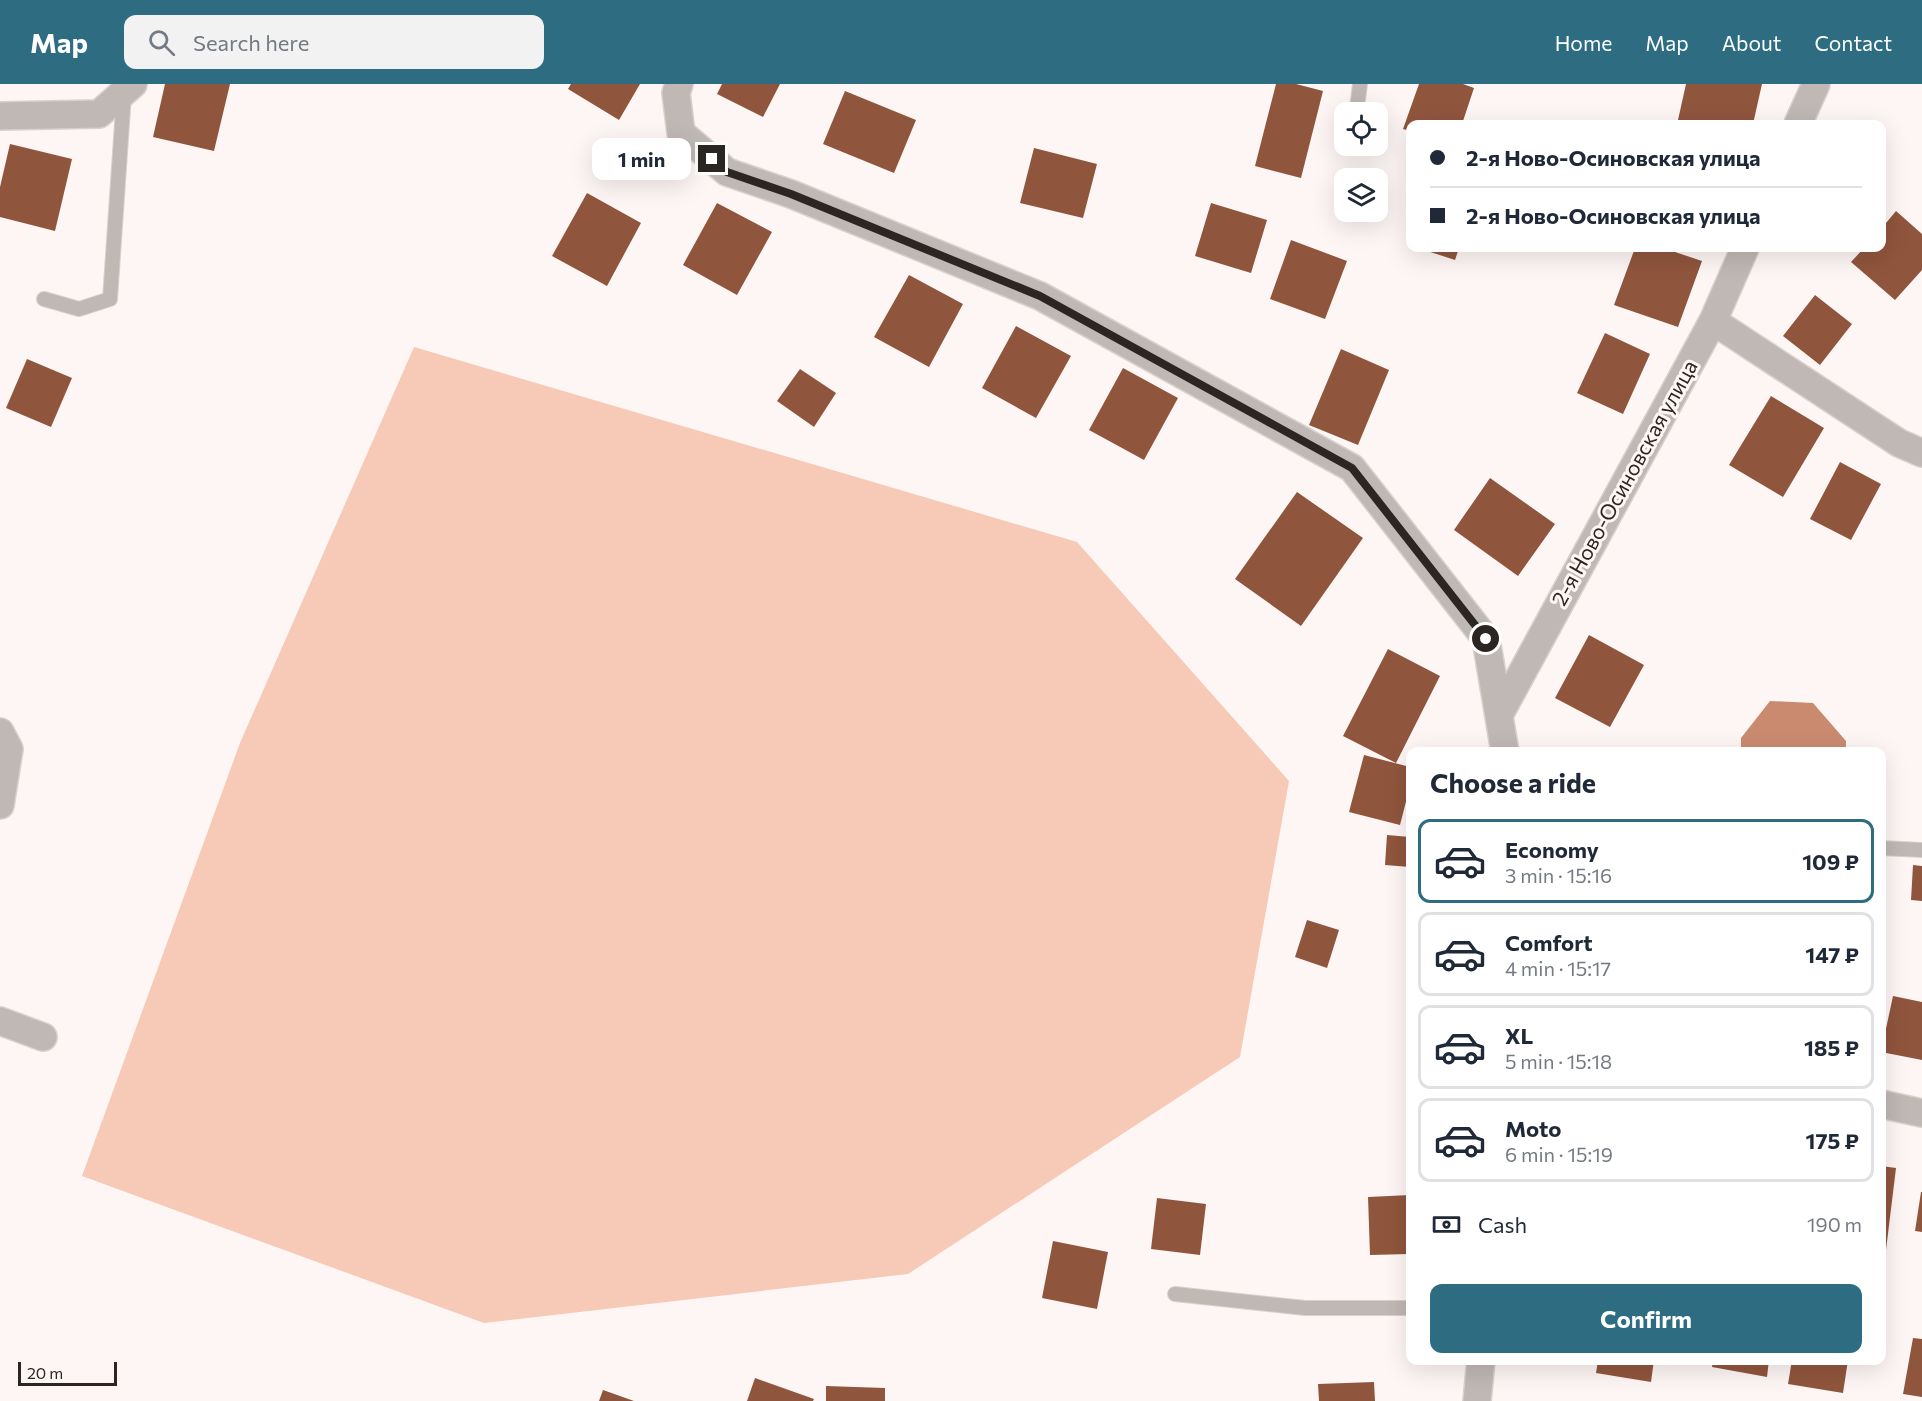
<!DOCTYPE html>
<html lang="en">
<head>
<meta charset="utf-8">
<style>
  :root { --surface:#fff; --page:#f2f2f3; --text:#1f2937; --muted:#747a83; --line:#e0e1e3; --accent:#2d6c81 }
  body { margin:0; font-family:Commissioner,sans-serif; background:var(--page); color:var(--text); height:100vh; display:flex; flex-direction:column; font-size:22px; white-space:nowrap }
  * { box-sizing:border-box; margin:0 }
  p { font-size:20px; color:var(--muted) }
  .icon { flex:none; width:33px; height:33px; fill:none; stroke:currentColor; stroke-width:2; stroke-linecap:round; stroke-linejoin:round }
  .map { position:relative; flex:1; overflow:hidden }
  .details { position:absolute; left:1406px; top:663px; width:480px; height:618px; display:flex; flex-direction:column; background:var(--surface); border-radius:12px; box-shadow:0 6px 24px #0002 }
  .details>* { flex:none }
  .hud { position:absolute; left:1406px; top:36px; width:480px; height:132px; border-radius:12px; box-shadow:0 6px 24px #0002; display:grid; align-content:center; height:132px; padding:0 24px; background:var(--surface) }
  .buttons { position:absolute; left:1334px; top:18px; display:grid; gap:12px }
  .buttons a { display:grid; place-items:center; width:54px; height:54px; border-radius:12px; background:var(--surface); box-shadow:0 6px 24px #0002; font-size:30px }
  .scale { position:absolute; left:18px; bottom:15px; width:99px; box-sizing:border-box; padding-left:6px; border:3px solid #2c2623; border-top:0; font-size:16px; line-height:21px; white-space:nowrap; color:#2c2623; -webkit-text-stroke:4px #fef6f4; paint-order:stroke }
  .end { position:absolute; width:27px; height:27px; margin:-14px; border:8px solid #2c2623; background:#fff; box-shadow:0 0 0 3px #fff }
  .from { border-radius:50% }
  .bubble { position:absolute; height:42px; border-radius:12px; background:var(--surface); box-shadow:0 6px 24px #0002; font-size:20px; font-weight:700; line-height:42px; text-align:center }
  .hud b { display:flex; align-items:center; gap:21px; height:57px; font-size:22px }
  .hud b+b { border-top:2px solid var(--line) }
  .hud i { width:15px; height:15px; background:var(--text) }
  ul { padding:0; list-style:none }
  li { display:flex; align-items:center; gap:18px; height:84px; margin:0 12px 9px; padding:0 12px; border:3px solid var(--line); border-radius:12px }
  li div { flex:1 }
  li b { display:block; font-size:22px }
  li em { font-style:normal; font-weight:700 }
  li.on { border-color:var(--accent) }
  li>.icon { width:54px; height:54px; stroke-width:1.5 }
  h2 { padding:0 24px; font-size:27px; line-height:72px }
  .pay { display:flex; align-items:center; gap:15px; height:66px; padding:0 24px; font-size:22px }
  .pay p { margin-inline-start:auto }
  .cta { display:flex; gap:12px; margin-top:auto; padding:12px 24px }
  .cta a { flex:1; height:69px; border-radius:12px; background:var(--accent); color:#fff; font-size:24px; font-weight:700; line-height:69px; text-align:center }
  header { display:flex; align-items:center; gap:36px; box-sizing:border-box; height:84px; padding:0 30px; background:var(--accent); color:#fff }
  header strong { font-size:28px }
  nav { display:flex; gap:33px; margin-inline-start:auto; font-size:21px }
  .search { width:420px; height:54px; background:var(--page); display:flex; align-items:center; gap:15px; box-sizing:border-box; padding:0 21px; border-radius:12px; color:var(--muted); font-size:22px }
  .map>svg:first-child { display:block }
</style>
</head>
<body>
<header>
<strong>Map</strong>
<div class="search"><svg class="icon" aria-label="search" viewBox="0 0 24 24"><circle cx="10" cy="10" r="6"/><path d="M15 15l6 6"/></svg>Search here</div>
<nav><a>Home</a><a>Map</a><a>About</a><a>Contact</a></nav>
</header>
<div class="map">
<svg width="1922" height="1317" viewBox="0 0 1922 1317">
  <rect width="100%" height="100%" fill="#fef6f4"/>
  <path fill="#f7c9b7" d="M414,263L1077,458L1289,697L1240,973L908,1190L484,1239L82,1092L240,659Z"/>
  <path fill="#ca8a70" d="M1770,617L1813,619L1846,657V667H1741V654Z"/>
  <path fill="#90553d" d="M165,0H230L214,67L153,53Z
    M571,0H640L619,36L568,5Z
    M722,0H780L763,33L717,10Z
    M1276,0H1296L1323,7L1301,94L1255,82Z
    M1419,0H1463L1474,4L1462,40H1410V47L1403,45Z
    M1686,0H1762L1753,40H1698L1678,36Z
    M845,7L916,36L894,89L823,60Z
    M10,60L72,75L55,147L0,133V103Z
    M1034,64L1097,80L1083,134L1020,119Z
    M587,109L641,139L607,202L552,172Z
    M717,119L772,148L737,211L683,181Z
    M1211,119L1267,136L1251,189L1195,172Z
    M1896,127L1922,150V186L1895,216L1851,178L1864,164H1881V145Z
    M1291,156L1347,177L1325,235L1270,215Z
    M1418,164H1459L1455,176Z
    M1635,164H1663L1702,177L1678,243L1614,221Z
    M909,191L963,220L929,283L874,253Z
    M1815,211L1852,240L1820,281L1783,252Z
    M1016,242L1071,272L1036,334L982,304Z
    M1605,249L1650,270L1623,330L1577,309Z
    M1341,265L1389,286L1358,361L1309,341Z
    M27,275L72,294L51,343L6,324Z
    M1123,284L1178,314L1144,376L1089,346Z
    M800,285L836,309L814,343L777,317Z
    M1771,312L1824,344L1783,413L1729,381Z
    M1840,378L1881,400L1851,456L1810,435Z
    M1490,394L1555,440L1518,492L1454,446Z
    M1297,408L1363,454L1301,542L1235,495Z
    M1589,551L1644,581L1610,643L1555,614Z
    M1388,565L1440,592L1396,679L1343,652Z
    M1364,671L1410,683V702L1400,741L1349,728Z
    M1387,751L1410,753V783L1385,781Z
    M1913,781L1922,782V817L1911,816Z
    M1307,836L1339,846L1327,884L1295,873Z
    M1893,912L1922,918V976L1881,968Z
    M1881,1082L1896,1084L1886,1166L1881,1165Z
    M1921,1108H1922V1148L1915,1147Z
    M1410,1111V1170L1370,1171L1368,1113Z
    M1157,1114L1206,1120L1200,1171L1151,1165Z
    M1053,1157L1108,1168L1097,1225L1042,1214Z
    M1913,1254L1922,1255V1313L1903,1310Z
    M1598,1276H1654L1651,1298L1596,1289Z
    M1713,1276H1769L1767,1293L1712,1283Z
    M1792,1276H1848L1843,1309L1788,1300Z
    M755,1294L814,1315L813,1317H747Z
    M1374,1298L1375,1317H1319L1318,1300Z
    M826,1302L885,1304V1317H826Z
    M603,1306L634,1317H599Z"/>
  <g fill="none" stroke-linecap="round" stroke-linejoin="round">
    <defs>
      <path id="lane" d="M1357,24L1360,0
        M44,215L79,225L110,215L124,10
        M1881,764L1922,766
        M1175,1210L1305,1224H1410"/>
      <path id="street" d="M679,0L676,9L681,49L727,88L791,110L1040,212L1352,384L1486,555L1505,668
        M0,32L99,30L133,0
        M1798,40L1816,0
        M1713,237L1899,359L1922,369
        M1499,631L1713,237L1745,164
        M0,648L9,665L0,721
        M0,937L43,953
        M1881,1020L1922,1029
        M1477,1317L1481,1276"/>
    </defs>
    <use href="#lane" stroke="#d8d1ce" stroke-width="16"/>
    <use href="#street" stroke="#d8d1ce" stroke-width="30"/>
    <use href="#lane" stroke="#c0b8b5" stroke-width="14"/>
    <use href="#street" stroke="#c0b8b5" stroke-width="27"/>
  </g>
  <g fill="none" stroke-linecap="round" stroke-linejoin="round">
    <path stroke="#2c2623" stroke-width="8" d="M712,75L727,88L791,110L1040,212L1352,384L1486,555"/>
  </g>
  <g text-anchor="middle" stroke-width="6" stroke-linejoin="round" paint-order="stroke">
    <g font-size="21" fill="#2c2623" stroke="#fef6f4">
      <text transform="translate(1625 399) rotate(-61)" y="7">2-я Ново-Осиновская улица</text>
    </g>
  </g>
</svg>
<div class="buttons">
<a><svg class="icon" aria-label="locate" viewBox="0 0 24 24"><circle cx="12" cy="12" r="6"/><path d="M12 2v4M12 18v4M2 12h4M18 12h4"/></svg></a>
<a><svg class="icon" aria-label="layers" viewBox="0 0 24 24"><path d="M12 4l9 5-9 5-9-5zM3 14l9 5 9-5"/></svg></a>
</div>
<div class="scale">20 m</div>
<i class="end from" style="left:1486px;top:555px"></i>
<i class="end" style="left:712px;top:75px"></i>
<div class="bubble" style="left:592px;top:54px;width:99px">1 min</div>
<div class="hud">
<b><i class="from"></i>2-я Ново-Осиновская улица</b>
<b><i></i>2-я Ново-Осиновская улица</b>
</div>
<section class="details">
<h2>Choose a ride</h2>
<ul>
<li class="on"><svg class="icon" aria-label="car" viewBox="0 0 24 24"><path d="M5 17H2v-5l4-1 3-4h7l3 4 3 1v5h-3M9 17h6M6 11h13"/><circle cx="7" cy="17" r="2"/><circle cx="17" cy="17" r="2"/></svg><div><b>Economy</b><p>3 min · 15:16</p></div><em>109 ₽</em></li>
<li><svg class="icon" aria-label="car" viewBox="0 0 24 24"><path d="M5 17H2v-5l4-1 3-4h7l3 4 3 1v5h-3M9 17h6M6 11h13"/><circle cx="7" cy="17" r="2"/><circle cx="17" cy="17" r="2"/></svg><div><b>Comfort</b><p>4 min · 15:17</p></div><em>147 ₽</em></li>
<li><svg class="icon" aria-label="car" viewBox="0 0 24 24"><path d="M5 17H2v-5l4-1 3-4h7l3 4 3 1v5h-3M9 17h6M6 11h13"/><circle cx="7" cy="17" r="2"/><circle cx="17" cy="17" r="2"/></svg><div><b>XL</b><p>5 min · 15:18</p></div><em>185 ₽</em></li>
<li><svg class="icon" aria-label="car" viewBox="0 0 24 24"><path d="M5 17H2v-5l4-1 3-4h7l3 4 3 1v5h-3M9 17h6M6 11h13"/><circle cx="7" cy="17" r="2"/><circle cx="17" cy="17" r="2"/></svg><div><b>Moto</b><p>6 min · 15:19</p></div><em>175 ₽</em></li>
</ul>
<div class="pay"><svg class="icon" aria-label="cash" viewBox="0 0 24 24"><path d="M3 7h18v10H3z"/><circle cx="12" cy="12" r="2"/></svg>Cash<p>190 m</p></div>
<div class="cta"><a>Confirm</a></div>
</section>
</div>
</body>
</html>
